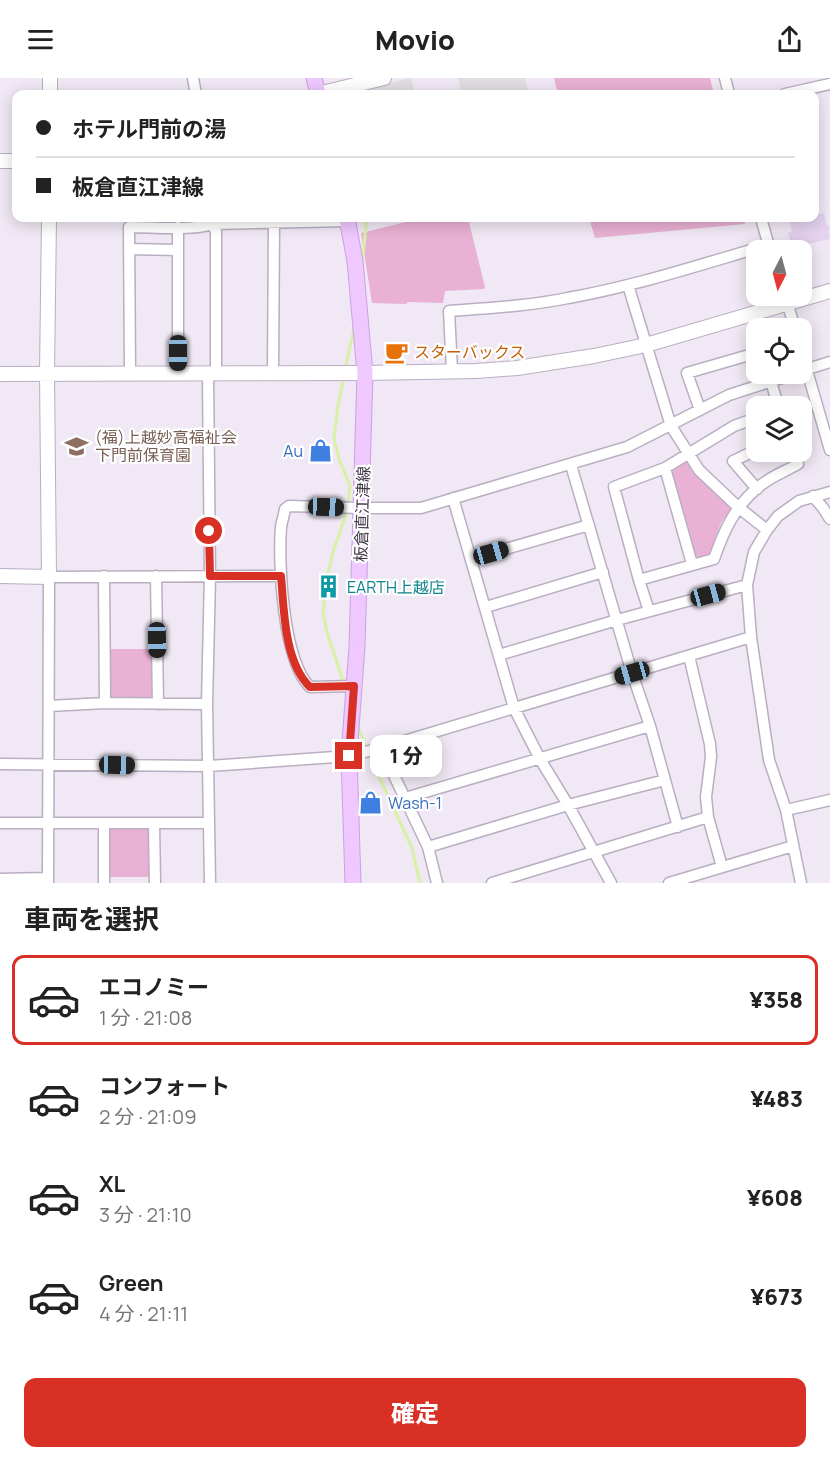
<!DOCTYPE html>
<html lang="ja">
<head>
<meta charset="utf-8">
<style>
  :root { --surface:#fff; --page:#f2f2f2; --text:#222; --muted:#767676; --line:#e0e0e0; --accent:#d93025 }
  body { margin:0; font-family:Manrope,"Noto Sans JP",sans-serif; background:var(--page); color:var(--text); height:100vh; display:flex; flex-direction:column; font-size:22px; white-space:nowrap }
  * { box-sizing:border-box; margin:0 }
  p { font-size:20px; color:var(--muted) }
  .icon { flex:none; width:33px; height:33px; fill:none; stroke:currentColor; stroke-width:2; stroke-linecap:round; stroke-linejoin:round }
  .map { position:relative; height:805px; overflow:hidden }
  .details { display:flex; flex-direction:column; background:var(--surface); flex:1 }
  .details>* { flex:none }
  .hud { position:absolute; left:12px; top:12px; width:807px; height:132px; border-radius:12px; box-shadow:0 3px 15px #0003; display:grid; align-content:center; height:132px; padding:0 24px; background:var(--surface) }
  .needle { width:39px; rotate:186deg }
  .controls { position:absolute; left:746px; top:162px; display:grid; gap:12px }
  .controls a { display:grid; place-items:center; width:66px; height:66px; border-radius:12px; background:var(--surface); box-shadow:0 3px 15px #0003; font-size:30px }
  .end { position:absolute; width:27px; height:27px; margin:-14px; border:8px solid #d93025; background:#fff; box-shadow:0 0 0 3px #fff }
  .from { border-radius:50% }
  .bubble { position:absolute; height:42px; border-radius:12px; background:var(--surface); box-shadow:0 3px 15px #0003; font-size:20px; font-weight:800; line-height:42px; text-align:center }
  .car { position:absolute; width:18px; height:36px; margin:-18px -9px; border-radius:8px; box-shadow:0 0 4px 2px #0007; background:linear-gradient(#222 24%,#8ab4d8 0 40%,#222 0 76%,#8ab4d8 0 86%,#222 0) }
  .hud b { display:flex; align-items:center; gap:21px; height:57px; font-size:22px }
  .hud b+b { border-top:2px solid var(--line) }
  .hud i { width:15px; height:15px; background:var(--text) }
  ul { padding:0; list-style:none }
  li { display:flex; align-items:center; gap:18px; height:90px; margin:0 12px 9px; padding:0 12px; border:3px solid transparent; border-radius:12px }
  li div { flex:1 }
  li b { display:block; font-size:22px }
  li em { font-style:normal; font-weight:800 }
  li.active { border-color:var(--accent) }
  li>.icon { width:54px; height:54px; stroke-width:1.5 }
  h2 { padding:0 24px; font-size:27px; line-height:72px }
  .cta { display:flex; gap:12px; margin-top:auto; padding:12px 24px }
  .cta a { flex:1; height:69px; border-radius:12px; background:var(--accent); color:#fff; font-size:24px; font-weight:800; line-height:69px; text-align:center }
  header { display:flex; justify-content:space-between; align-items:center; height:78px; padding:0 24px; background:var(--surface); font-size:27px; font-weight:800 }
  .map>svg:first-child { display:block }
</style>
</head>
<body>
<header><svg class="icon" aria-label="menu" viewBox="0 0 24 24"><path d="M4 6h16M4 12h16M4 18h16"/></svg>Movio<svg class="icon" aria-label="share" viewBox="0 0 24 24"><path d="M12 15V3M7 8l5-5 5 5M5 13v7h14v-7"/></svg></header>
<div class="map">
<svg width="830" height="805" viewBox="0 0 830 805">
  <rect width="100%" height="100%" fill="#f0e8f4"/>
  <path fill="#e4d2ee" d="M824,135L827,148H830V151L828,152L830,161L796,169L794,162H790L788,155L792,153L789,140H814L815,137Z"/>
  <path fill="#e9b1d3" d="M554,0H710L714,16H558Z
    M422,140H468L485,209L484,211L445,213L443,225L408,224L406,226L372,225L361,155Z
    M589,140H744L745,146L595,160Z
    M684,381H686L732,428C730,434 725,439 721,445C717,455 713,465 712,475L699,480H695L671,395Z
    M109,571H152L153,617L149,621H113L110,618Z
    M149,749L151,799H108V754L112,750Z"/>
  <path fill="#e0dde3" d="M411,0L415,16H341Z
    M458,0H525L529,16H462Z"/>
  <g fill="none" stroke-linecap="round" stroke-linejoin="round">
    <path stroke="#d7f2a4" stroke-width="3" d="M362,185L367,140
      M345,292L354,251
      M344,298L338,327L334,361L339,381L350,408L348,426
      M344,606L327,554L323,535L326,504L333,474L347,433
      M357,646L367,671
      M369,677L412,770L420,805"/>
    <defs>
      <path id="minor" d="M193,0L196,16
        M725,0L729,16
        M785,16L830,6
        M212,140V146L216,153V295
        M761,140L770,172
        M178,149V295
        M129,171L178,172
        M628,207L671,348L699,392L738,429L767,452
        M785,218L795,250
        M801,272L830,372
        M452,293L449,233C489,230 529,228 568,220C636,208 702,186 768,167
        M801,293L830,284
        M273,295L274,145
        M130,296L129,149C153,149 190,153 212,146L348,143
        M208,296L210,498L207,626L210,805
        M771,303L778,328
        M700,332L687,295L756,275
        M756,372L733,383L757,411
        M571,387L632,595L650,648L678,749
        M665,390L692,486
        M813,418L823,430L830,441
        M453,420L514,630L540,681L568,727L611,805
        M471,481L589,447
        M104,498L105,625
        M156,498L158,626
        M639,502L714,481C724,452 736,426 761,407C772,398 786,393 798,386L794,374
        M486,529L603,494
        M649,533L639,502L614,409L665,390L734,348L756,340
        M499,577L617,542L747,507
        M689,578L710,666L711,679L706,719L708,739
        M354,608L310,609C283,583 278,486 281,449C282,443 284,437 285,431L289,428L362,430H421L627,369L729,317L794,296
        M49,628L105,625L207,626
        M381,670L428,769L437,805
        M0,686L209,688L349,678L381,670L751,559
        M405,720L650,648
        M786,732L830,722
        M0,745H209
        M154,745L155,805
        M104,746V805
        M428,769L568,727L665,702
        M0,801L48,800
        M48,805L49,499L281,498
        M492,805L708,739L722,789
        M669,805L793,768
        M801,805L786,732L769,682L751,559L747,507L754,474L767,452L778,438L799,423L830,414"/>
      <path id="tertiary" d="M50,16V0
        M318,16L384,0
        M0,83H16
        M0,296L365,295L476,293L517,290L594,278L646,267L830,213
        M0,498L49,499L47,295L49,140"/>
      <path id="secondary" d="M314,0L318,16
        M347,140L355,183L365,295L357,568L349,678L353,805"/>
    </defs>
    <use href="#minor" stroke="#baaec3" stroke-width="13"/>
    <use href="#tertiary" stroke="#baaec3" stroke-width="16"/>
    <use href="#secondary" stroke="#cca0e1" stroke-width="17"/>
    <use href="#minor" stroke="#fff" stroke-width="10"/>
    <use href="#tertiary" stroke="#fff" stroke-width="14"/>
    <use href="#secondary" stroke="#eec8ff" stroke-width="15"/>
  </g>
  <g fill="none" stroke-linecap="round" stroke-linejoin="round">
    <path stroke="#d93025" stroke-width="8" d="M209,453L210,498H281C284,531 284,584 310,609L354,608L349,678"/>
  </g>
  <defs>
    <symbol id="cafe-bare" viewBox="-9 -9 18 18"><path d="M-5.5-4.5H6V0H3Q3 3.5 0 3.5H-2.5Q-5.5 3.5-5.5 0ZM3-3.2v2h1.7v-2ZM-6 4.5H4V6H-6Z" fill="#e8710a" stroke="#fff" stroke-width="2.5" paint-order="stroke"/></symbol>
    <symbol id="school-bare" viewBox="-9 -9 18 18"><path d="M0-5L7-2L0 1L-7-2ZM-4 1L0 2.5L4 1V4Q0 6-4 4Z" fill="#8d6e63" stroke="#fff" stroke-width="2.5" paint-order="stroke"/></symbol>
    <symbol id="shop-bare" viewBox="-9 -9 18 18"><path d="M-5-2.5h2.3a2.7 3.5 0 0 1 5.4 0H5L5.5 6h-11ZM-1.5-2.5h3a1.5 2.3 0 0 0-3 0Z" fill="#3f7fe0" stroke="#fff" stroke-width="2.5" paint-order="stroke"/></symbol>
    <symbol id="building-bare" viewBox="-9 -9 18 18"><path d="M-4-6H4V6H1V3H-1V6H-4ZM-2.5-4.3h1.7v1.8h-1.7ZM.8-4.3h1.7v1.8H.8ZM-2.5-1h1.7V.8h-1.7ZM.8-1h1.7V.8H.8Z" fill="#0f9aa8" stroke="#fff" stroke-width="2.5" paint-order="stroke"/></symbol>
  </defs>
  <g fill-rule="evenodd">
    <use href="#cafe-bare" x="380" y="258" width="33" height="33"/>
    <use href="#school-bare" x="60" y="352" width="33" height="33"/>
    <use href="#shop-bare" x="304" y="356" width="33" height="33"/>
    <use href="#building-bare" x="312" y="492" width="33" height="33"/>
    <use href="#shop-bare" x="354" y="708" width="33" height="33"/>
  </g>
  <g text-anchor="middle" stroke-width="4.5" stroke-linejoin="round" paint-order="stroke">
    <g font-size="16" fill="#c56008" stroke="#fff" text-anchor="start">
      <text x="414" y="280">スターバックス</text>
    </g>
    <g font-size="16" fill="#785e54" stroke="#fff" text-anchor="start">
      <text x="95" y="365">(福)上越妙高福祉会<tspan x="95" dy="18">下門前保育園</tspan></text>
    </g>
    <g font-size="16" fill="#366cbe" stroke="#fff" text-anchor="end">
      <text x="303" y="379">Au</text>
      <text x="388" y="731" text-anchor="start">Wash-1</text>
    </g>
    <g font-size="16" fill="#403748" stroke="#fff">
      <text transform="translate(362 436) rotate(-88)" y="6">板倉直江津線</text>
    </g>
    <g font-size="16" fill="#0d838f" stroke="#fff" text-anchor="start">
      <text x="347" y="515">EARTH上越店</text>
    </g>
  </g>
</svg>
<div class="controls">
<a><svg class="needle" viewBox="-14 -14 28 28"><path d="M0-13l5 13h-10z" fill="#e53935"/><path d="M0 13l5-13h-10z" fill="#767676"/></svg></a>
<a><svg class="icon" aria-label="locate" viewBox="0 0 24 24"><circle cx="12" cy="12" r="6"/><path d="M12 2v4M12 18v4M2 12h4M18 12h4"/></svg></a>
<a><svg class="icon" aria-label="layers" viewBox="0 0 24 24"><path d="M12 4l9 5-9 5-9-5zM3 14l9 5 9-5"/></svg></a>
</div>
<i class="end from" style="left:209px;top:453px"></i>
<i class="end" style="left:349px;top:678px"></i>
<div class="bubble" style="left:370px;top:657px;width:72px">1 分</div>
<i class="car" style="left:178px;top:275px;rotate:180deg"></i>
<i class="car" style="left:326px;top:429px;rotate:92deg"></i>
<i class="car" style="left:491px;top:475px;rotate:74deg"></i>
<i class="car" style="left:708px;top:517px;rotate:75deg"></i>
<i class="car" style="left:157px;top:562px;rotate:179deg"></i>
<i class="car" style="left:632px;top:595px;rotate:254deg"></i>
<i class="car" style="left:117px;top:687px;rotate:91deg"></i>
<div class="hud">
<b><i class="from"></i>ホテル門前の湯</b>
<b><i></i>板倉直江津線</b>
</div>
</div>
<section class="details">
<h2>車両を選択</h2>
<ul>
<li class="active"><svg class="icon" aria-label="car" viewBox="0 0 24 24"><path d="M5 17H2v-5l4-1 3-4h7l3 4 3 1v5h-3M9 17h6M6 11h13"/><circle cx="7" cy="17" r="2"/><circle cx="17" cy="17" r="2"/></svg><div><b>エコノミー</b><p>1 分 · 21:08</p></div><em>¥358</em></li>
<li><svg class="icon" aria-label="car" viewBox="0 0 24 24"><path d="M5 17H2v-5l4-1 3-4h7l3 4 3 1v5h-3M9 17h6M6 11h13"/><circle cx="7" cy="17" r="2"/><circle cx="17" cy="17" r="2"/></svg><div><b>コンフォート</b><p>2 分 · 21:09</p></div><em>¥483</em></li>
<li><svg class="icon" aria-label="car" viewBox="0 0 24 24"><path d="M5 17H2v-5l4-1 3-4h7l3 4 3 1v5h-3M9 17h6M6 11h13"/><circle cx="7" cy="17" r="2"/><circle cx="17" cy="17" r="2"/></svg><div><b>XL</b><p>3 分 · 21:10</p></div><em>¥608</em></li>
<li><svg class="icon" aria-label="car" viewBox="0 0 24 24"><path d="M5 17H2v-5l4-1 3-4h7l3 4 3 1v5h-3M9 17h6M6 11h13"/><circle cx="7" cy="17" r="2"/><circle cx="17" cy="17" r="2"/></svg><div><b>Green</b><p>4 分 · 21:11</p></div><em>¥673</em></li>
</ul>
<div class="cta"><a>確定</a></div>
</section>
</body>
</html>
